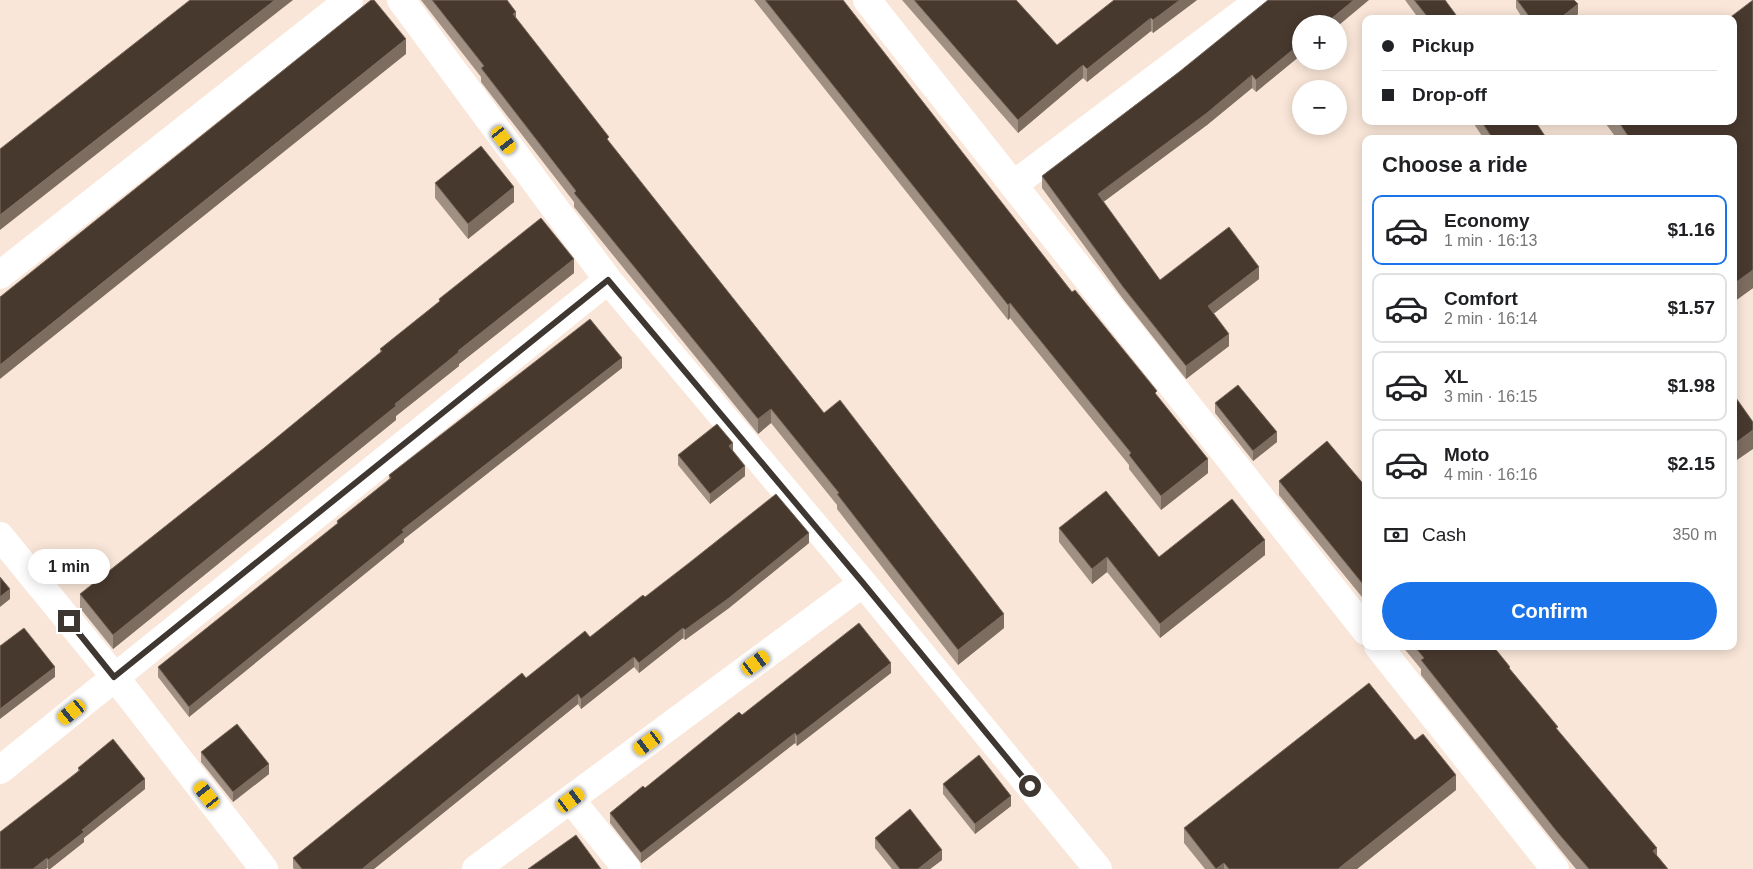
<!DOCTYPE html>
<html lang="en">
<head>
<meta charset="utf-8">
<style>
  :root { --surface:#fff; --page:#f6f6f6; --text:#202124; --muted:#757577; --line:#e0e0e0; --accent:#1a73e8 }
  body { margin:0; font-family:Arial,sans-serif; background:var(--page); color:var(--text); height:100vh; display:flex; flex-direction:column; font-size:19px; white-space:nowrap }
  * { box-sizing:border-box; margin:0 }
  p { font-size:16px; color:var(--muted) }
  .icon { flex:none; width:28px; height:28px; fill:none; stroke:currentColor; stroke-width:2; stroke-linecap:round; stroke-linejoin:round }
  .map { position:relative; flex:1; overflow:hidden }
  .panel { position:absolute; left:1362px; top:135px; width:375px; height:515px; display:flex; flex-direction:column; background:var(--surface); border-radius:10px; box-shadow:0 2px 12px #0003 }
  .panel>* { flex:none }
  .banner { position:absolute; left:1362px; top:15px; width:375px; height:110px; border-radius:10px; box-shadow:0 2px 12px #0003; display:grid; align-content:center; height:110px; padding:0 20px; background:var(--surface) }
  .fabs { position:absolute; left:1292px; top:15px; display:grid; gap:10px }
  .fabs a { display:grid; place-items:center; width:55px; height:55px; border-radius:50%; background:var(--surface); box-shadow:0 2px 12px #0003; font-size:25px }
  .end { position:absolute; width:22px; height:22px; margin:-11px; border:6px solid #3e3631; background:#fff; box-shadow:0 0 0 2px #fff }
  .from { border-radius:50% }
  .bubble { position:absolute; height:35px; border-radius:18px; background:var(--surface); box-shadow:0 2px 12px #0003; font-size:16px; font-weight:700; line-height:35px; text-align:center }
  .car { position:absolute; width:15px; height:30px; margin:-15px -8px; border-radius:6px; box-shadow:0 0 4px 1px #0007; background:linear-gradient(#f5c518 24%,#345 0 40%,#f5c518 0 76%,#345 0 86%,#f5c518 0) }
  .banner b { display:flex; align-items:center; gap:18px; height:48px; font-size:19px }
  .banner b+b { border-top:1px solid var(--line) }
  .banner i { width:12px; height:12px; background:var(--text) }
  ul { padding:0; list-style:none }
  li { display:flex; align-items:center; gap:15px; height:70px; margin:0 10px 8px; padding:0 10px; border:2px solid var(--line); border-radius:10px }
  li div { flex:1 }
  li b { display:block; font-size:19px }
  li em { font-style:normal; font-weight:700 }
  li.active { border-color:var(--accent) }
  li>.icon { width:45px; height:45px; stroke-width:1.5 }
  h2 { padding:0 20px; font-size:22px; line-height:60px }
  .pay { display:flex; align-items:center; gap:12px; height:55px; padding:0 20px; font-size:19px }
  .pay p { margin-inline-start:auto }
  .primary-button { display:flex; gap:10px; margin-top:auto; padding:10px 20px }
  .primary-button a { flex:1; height:58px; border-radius:30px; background:var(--accent); color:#fff; font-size:20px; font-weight:700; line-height:58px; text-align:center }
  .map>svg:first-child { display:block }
</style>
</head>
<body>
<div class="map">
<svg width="1753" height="869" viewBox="0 0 1753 869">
  <rect width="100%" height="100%" fill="#f9e6d8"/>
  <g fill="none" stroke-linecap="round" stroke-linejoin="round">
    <path stroke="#fff" stroke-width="28" d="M401,0L608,280L863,583L1098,869
      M867,0L1366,631
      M1013,185L1260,0
      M0,275L349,0
      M0,536L115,677L264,869
      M1378,646L1555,869
      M0,770L608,280
      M571,800L627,869
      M476,869L863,583"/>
  </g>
  <path fill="#a09083" d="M421,0H507L516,18L609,142L824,413L1004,628L958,665L837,509V505L771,423L758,434L574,207V202L481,82V77Z
    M754,0H843L1072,292L1157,396L1208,473L1161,510L1129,469V465L1010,318L1008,320Z
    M902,0H1016L1057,45L1197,0L1153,33L1151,31L1087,82L1083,78L1018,133Z
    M1405,0H1445L1459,19H1419Z
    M1516,0H1574L1578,14L1572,19H1523L1516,8Z
    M1753,0V288L1735,301L1734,300V139H1617L1606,124V121H1734Z
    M1301,24V55L1256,92L1252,88L1207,125L1103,202L1160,280L1259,279L1213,314L1229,346L1186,379L1123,299L1042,188V176L1179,72Z
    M1472,121H1535L1547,139H1484Z
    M435,183L514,202L468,239L435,198Z
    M574,273L459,364V366L396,416V420L113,649L80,608V594L264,448L380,353V349L439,302V299Z
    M622,368L404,539V542L189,717L158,677V667L337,524V521L389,479V475Z
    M1215,403L1277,442L1253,461L1215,413Z
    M733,451L745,476L710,504L678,465V455Z
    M1279,481L1366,487V602L1279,495Z
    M1059,528L1159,557L1265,555L1160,638L1107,572L1092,584L1059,542Z
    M809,543L729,608L685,640L683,638L639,673L634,667L581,709L578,704L374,869H294L293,868V858L526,678L590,637L645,597Z
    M1402,646H1493L1510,670L1668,869H1576L1558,847L1421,675V669Z
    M891,673L797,746L795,743L641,863L610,823V813L645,788L742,715Z
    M1415,740L1456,790L1357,869H1205L1184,843V828Z
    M201,752L269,774L233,802L201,762Z
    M78,768L145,789L84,838V842L50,869L47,868L46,869H0L78,771Z
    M943,784L1011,806L975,834L943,794Z
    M875,838L942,860L930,869H892L875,848Z"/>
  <path fill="#7d6d61" d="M275,0H293L0,230V215Z
    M1180,0H1197L1153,33V20Z
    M1354,0H1369L1339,25V24H1325Z
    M1578,4V14L1572,19H1559Z
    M516,12V26L513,14Z
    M1151,18V31L1087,82V69Z
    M406,39V54L0,379V365Z
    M1301,43V55L1256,92V80Z
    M1083,65V78L1018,133V120Z
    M1252,75V88L1207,125L1098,206V194Z
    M514,187V202L468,239V224Z
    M574,259V273L459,364V366L396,416V420L113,649V635L395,404L458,351Z
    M1259,267V279L1208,318V306Z
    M1753,270V288L1735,301V283Z
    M1010,303V318L1008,320V305Z
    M1229,334V346L1186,379V366Z
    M622,358V368L404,539V542L189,717V707L402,530Z
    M771,409V423L758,434V419Z
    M1753,430V449L1734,462V444Z
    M1277,432V442L1253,461V451Z
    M733,443V453L729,446Z
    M1208,459V473L1161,510V496Z
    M745,466V476L710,504V494Z
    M809,533V543L729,608L685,640V630Z
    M1265,540V555L1160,638V624Z
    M1107,557V572L1092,584V569Z
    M10,589V599L0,607V597Z
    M1004,614V628L958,665V650Z
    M683,628V638L639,673V663Z
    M634,657V667L581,709V699Z
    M891,663V673L797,746V736Z
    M55,667V677L0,719V709Z
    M578,694V704L374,869H362Z
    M795,733V743L641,863V853Z
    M269,764V774L233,802V792Z
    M1456,775V790L1357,869H1338Z
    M145,779V789L84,838V842L50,869H48V860L82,830Z
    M1011,796V806L975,834V824Z
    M1657,848V862L1653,851Z
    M942,850V860L930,869H918Z
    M47,858V868L46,869H33Z
    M1224,863V869H1217Z"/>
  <path fill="#48392e" stroke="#7d6d61" d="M190,0H275L0,215V149Z
    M371,0H374L406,39L0,365V297Z
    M432,0H507L516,12L513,14L609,137L607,139L824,413L840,400L1004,614L958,650L837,494L839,493L771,409L758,419L574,193L576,191L481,68L484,66Z
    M765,0H843L1072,292L1075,290L1157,391L1155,393L1208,459L1161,496L1129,455L1131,453L1010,303L1008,305Z
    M914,0H1016L1057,45L1114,0H1180L1153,20L1151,18L1087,69L1083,65L1018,120Z
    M1268,0H1354L1325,24H1301V43L1256,80L1252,75L1207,113L1098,194L1160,280L1229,227L1259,267L1208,306L1229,334L1186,366L1123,287L1042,176L1179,72Z
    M1414,0H1445L1459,19H1420L1426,15Z
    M1517,0H1574L1578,4L1559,19H1531Z
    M1753,0V270L1735,283L1734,281V139H1630L1618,121H1734V19H1728Z
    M1481,121H1535L1547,139H1493Z
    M481,146L514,187L468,224L435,183Z
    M541,218L574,259L458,351L459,352L395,404L396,406L113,635L80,594L264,448L382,351L380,349L440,301L439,299Z
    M590,319L622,358L402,530L404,532L189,707L158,667L338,523L337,521L391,478L389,475Z
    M1238,385L1277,432L1253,451L1215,403Z
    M1734,395L1753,422V430L1734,444Z
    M717,424L733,443L729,446L745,466L710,494L678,455Z
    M1327,441L1366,487V588L1279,481Z
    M1106,491L1159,557L1232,499L1265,540L1160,624L1107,557L1092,569L1059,528Z
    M776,494L809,533L729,598L685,630L683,628L639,663L634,657L581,699L578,694L362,869H302L293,858L522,673L526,678L585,631L590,637L643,595L645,597L689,563Z
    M0,577L10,589L0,597Z
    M859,623L891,663L797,736L795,733L641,853L610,813L643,786L645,788L739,712L742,715Z
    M24,628L55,667L0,709V646Z
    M1414,646H1493L1510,667L1509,668L1558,727L1556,728L1657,848L1653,851L1668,869H1589L1558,833L1421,660L1424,658Z
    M1369,683L1415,740L1423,734L1456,775L1338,869H1229L1224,863L1216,869L1184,828Z
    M237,724L269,764L233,792L201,752Z
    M113,739L145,779L82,830L84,832L48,860L47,858L33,869H0V832L80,770L78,768Z
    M979,755L1011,796L975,824L943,784Z
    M910,809L942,850L918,869H900L875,838Z
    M576,835L601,869H528Z"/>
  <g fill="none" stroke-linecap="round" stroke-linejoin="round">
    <path stroke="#3e3631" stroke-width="6" d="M69,621L114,677L608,280L863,583L1030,786"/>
  </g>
</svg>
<div class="fabs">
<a>+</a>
<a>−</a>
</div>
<i class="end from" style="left:1030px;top:786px"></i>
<i class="end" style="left:69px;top:621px"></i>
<div class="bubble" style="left:28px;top:549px;width:82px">1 min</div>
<i class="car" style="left:504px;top:140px;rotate:143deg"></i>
<i class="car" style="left:756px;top:663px;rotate:54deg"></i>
<i class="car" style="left:72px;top:712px;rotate:231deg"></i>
<i class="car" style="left:648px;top:743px;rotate:234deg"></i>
<i class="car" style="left:207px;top:795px;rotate:322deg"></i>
<i class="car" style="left:571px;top:800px;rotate:54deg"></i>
<div class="banner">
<b><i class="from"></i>Pickup</b>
<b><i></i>Drop-off</b>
</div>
<section class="panel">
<h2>Choose a ride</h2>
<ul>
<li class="active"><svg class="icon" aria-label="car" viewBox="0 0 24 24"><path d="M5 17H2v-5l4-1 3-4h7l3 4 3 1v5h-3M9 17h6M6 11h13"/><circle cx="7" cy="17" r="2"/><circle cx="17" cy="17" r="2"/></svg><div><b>Economy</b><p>1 min · 16:13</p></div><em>$1.16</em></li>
<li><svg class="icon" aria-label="car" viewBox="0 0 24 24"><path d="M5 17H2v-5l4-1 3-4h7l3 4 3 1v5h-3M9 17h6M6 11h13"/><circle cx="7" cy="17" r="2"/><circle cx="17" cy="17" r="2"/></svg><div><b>Comfort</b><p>2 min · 16:14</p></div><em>$1.57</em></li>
<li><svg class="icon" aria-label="car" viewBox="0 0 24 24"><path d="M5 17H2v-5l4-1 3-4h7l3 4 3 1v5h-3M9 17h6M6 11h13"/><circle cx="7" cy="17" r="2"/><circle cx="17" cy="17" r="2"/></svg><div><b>XL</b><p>3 min · 16:15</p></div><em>$1.98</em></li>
<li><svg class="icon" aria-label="car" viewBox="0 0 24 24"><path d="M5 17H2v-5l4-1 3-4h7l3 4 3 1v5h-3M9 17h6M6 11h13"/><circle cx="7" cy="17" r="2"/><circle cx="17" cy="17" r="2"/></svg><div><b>Moto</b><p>4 min · 16:16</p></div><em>$2.15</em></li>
</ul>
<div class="pay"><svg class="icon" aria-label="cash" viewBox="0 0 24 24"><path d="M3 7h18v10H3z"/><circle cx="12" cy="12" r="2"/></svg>Cash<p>350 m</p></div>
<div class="primary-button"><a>Confirm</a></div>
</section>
</div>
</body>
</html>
